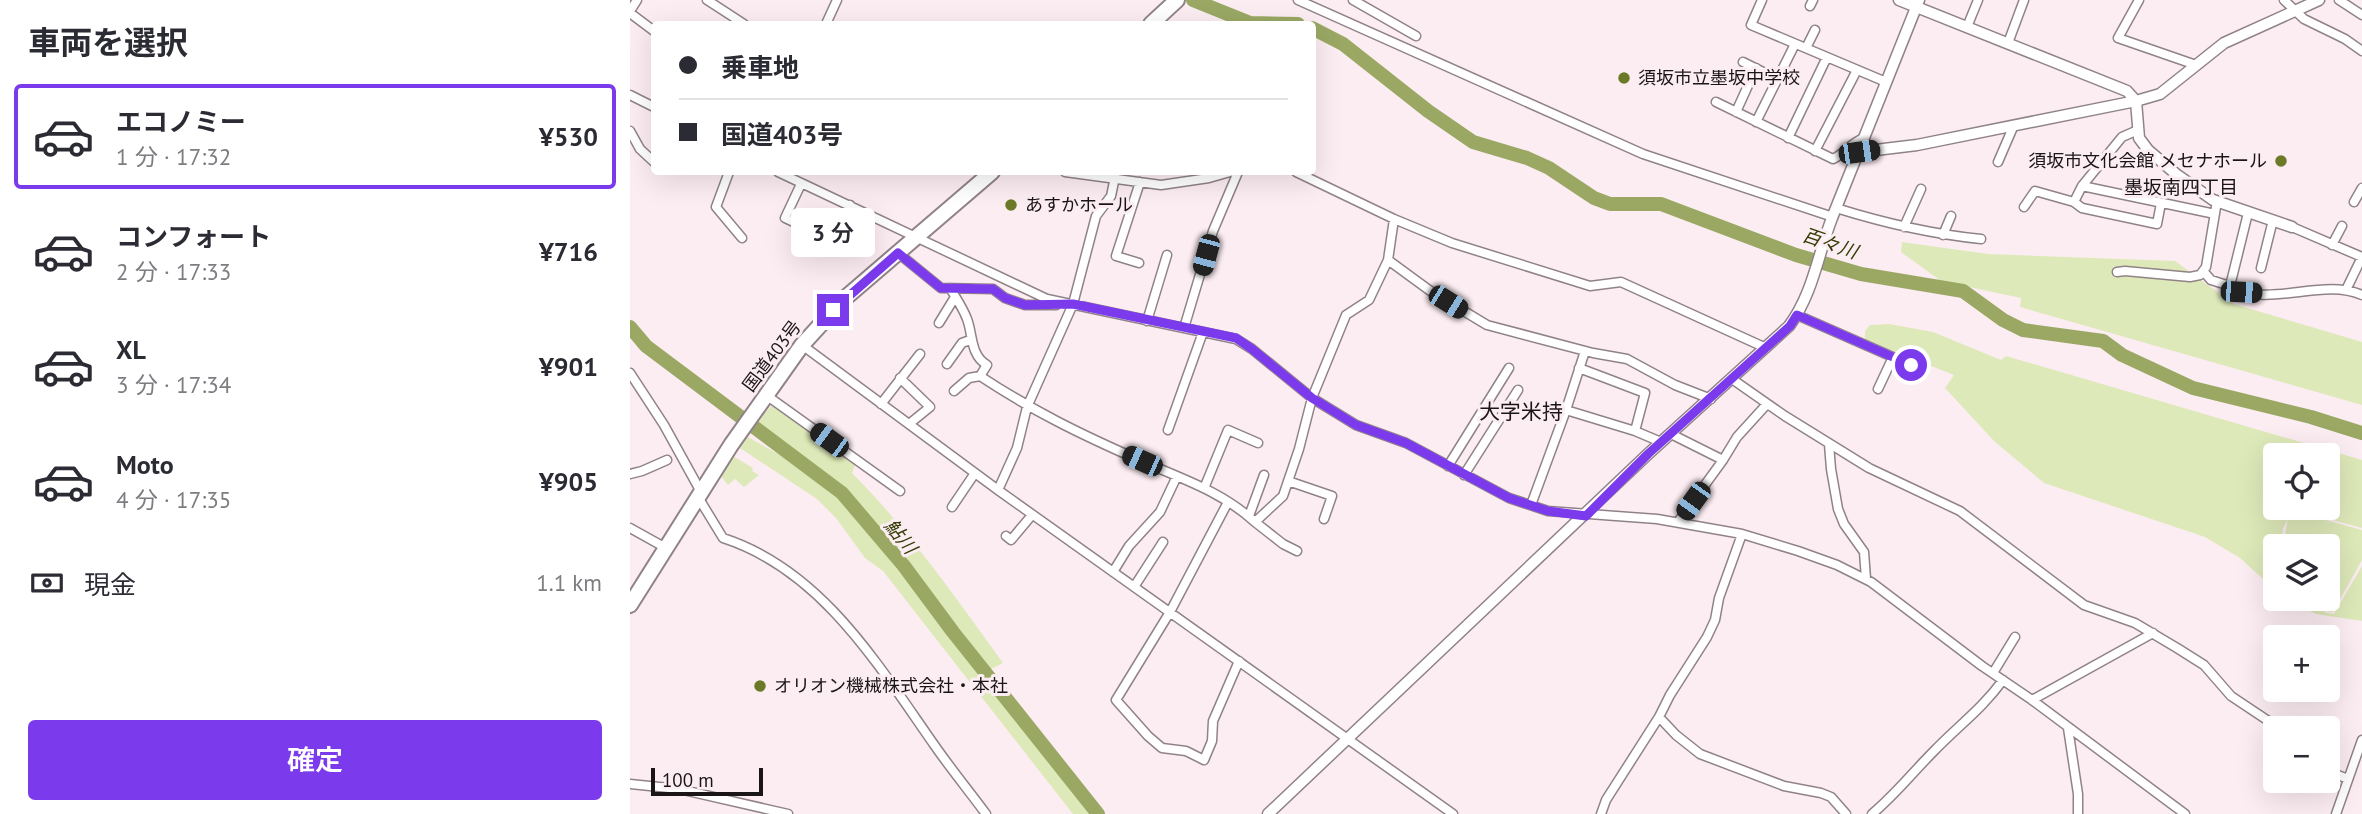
<!DOCTYPE html>
<html lang="ja">
<head>
<meta charset="utf-8">
<style>
  :root { --surface:#fff; --page:#f2f2f3; --text:#2b2b33; --muted:#7c7c81; --line:#e1e1e2; --accent:#7c3aed }
  body { margin:0; font-family:"PT Sans","Noto Sans JP",sans-serif; background:var(--page); color:var(--text); height:100vh; display:flex; flex-direction:column; font-size:26px; white-space:nowrap }
  * { box-sizing:border-box; margin:0 }
  p { font-size:23px; color:var(--muted) }
  .icon { flex:none; width:38px; height:38px; fill:none; stroke:currentColor; stroke-width:2; stroke-linecap:round; stroke-linejoin:round }
  .map { position:relative; flex:1; overflow:hidden }
  .side { display:flex; flex-direction:column; background:var(--surface); width:630px }
  .side>* { flex:none }
  .banner { position:absolute; left:21px; top:21px; width:665px; height:154px; border-radius:7px; box-shadow:0 7px 28px #0002; display:grid; align-content:center; height:154px; padding:0 28px; background:var(--surface) }
  .fabs { position:absolute; left:1633px; top:443px; display:grid; gap:14px }
  .fabs a { display:grid; place-items:center; width:77px; height:77px; border-radius:7px; background:var(--surface); box-shadow:0 7px 28px #0002; font-size:35px }
  .scale { position:absolute; left:21px; bottom:18px; width:112px; box-sizing:border-box; padding-left:7px; border:4px solid #1a1517; border-top:0; font-size:19px; line-height:24px; white-space:nowrap; color:#1a1517; -webkit-text-stroke:5px #fcedf2; paint-order:stroke }
  .end { position:absolute; width:32px; height:32px; margin:-16px; border:9px solid #7c3aed; background:#fff; box-shadow:0 0 0 4px #fff }
  .from { border-radius:50% }
  .bubble { position:absolute; height:49px; border-radius:7px; background:var(--surface); box-shadow:0 7px 28px #0002; font-size:23px; font-weight:600; line-height:49px; text-align:center }
  .car { position:absolute; width:21px; height:42px; margin:-21px -10px; border-radius:9px; box-shadow:0 0 5px 2px #0007; background:linear-gradient(#222 24%,#8ab4d8 0 40%,#222 0 76%,#8ab4d8 0 86%,#222 0) }
  .banner b { display:flex; align-items:center; gap:24px; height:66px; font-size:26px }
  .banner b+b { border-top:2px solid var(--line) }
  .banner i { width:18px; height:18px; background:var(--text) }
  ul { padding:0; list-style:none }
  li { display:flex; align-items:center; gap:21px; height:105px; margin:0 14px 10px; padding:0 14px; border:4px solid transparent; border-radius:7px }
  li div { flex:1 }
  li b { display:block; font-size:26px }
  li em { font-style:normal; font-weight:600 }
  li.active { border-color:var(--accent) }
  li>.icon { width:63px; height:63px; stroke-width:1.5 }
  h2 { padding:0 28px; font-size:32px; line-height:84px }
  .pay { display:flex; align-items:center; gap:18px; height:77px; padding:0 28px; font-size:26px }
  .pay p { margin-inline-start:auto }
  .action { display:flex; gap:14px; margin-top:auto; padding:14px 28px }
  .action a { flex:1; height:80px; border-radius:7px; background:var(--accent); color:#fff; font-size:28px; font-weight:600; line-height:80px; text-align:center }
  main { display:flex; flex:1; min-height:0 }
  .map>svg:first-child { display:block }
</style>
</head>
<body>
<main>
<section class="side">
<h2>車両を選択</h2>
<ul>
<li class="active"><svg class="icon" aria-label="car" viewBox="0 0 24 24"><path d="M5 17H2v-5l4-1 3-4h7l3 4 3 1v5h-3M9 17h6M6 11h13"/><circle cx="7" cy="17" r="2"/><circle cx="17" cy="17" r="2"/></svg><div><b>エコノミー</b><p>1 分 · 17:32</p></div><em>¥530</em></li>
<li><svg class="icon" aria-label="car" viewBox="0 0 24 24"><path d="M5 17H2v-5l4-1 3-4h7l3 4 3 1v5h-3M9 17h6M6 11h13"/><circle cx="7" cy="17" r="2"/><circle cx="17" cy="17" r="2"/></svg><div><b>コンフォート</b><p>2 分 · 17:33</p></div><em>¥716</em></li>
<li><svg class="icon" aria-label="car" viewBox="0 0 24 24"><path d="M5 17H2v-5l4-1 3-4h7l3 4 3 1v5h-3M9 17h6M6 11h13"/><circle cx="7" cy="17" r="2"/><circle cx="17" cy="17" r="2"/></svg><div><b>XL</b><p>3 分 · 17:34</p></div><em>¥901</em></li>
<li><svg class="icon" aria-label="car" viewBox="0 0 24 24"><path d="M5 17H2v-5l4-1 3-4h7l3 4 3 1v5h-3M9 17h6M6 11h13"/><circle cx="7" cy="17" r="2"/><circle cx="17" cy="17" r="2"/></svg><div><b>Moto</b><p>4 分 · 17:35</p></div><em>¥905</em></li>
</ul>
<div class="pay"><svg class="icon" aria-label="cash" viewBox="0 0 24 24"><path d="M3 7h18v10H3z"/><circle cx="12" cy="12" r="2"/></svg>現金<p>1.1 km</p></div>
<div class="action"><a>確定</a></div>
</section>
<div class="map">
<svg width="1732" height="814" viewBox="0 0 1732 814">
  <rect width="100%" height="100%" fill="#fcedf2"/>
  <path fill="#dee9b9" fill-rule="evenodd" d="M1272,242L1358,254L1545,261L1604,304L1732,342V405L1390,307L1391,298L1311,281L1271,252Z
    M1259,324L1303,332L1371,360L1376,356L1732,460V528L1663,509L1653,528L1651,546H1645V590L1610,558L1575,537L1414,483L1364,441L1315,388L1324,375L1235,340V331L1240,325ZM1645,455H1698V508H1645Z
    M142,405L225,465L222,473C279,530 326,598 373,663L361,669L226,500L206,480L122,428Z
    M116,436L182,473L208,494L240,528L363,690L463,814H443L253,571L235,558L206,518L187,499L107,446Z
    M103,456L123,468L122,471L129,475L114,487L105,479L98,485L90,475L96,462Z
    M1663,511L1732,530V560L1703,612L1696,611L1678,599L1698,598V546H1653L1658,518Z
    M1732,566V621L1686,614L1656,599H1675L1697,613L1704,614Z"/>
  <g fill="none" stroke-linecap="round" stroke-linejoin="round">
    <path stroke="#9aa864" stroke-width="14" d="M563,0L620,23L668,24
      M682,28L713,44L798,111L843,142L897,158L919,168L964,198L980,204H1031L1166,255L1231,274L1333,291L1373,320L1393,330L1473,341L1492,355L1563,388L1681,417L1732,433
      M0,327L16,346L212,493L274,566L323,632L468,814"/>
    <defs>
      <path id="minor" d="M77,0L114,24
        M668,0L1013,154L1203,217
        M723,0L786,36
        M1132,0L1121,25L1256,82
        M1509,0L1488,38L1566,65
        M1654,0L1674,19L1715,39L1732,51
        M1709,0L1732,15
        M1180,6L1183,0
        M0,11L7,0
        M0,13L24,31
        M196,24L207,0
        M1337,27L1348,0
        M1378,43L1394,0
        M1176,48L1185,30
        M1113,62L1147,79
        M0,95L24,107
        M1086,102L1203,159C1215,153 1221,143 1234,138
        M1106,112L1126,68
        M1126,122L1165,44
        M0,131L10,149L24,162
        M1158,138L1197,57
        M1185,151L1227,70
        M1368,162L1384,125
        M99,172L86,207L112,238
        M148,172L417,299L606,339L622,349L682,398L726,425L776,443L879,498L918,511L1027,519L1112,534L1168,551L1207,565L1241,582L1352,666L1402,700L1555,814
        M435,172L531,185L579,178L600,172
        M666,172L764,219L822,243L960,286L991,282L1136,348
        M171,184L155,218L202,240L220,205
        M1452,186L1585,214
        M1444,202L1452,208L1527,224L1531,203
        M1724,202L1732,188
        M1394,207L1405,191L1444,202L1452,186L1492,137L1508,130
        M1206,208C1254,223 1301,234 1351,239
        M1618,213L1600,286C1640,309 1691,277 1732,295
        M1274,227L1291,189
        M1662,227L1732,257
        M1313,235L1321,216
        M1702,245L1712,226
        M268,253L311,288L363,289L375,298L395,305H426
        M758,260L799,290L857,325L963,353L997,359L1045,385L1081,399
        M509,263L486,256L510,182
        M1631,268L1643,220
        M1573,271L1581,280L1600,286
        M1487,272L1495,271L1560,277L1570,275L1576,267L1587,201
        M320,288C326,298 333,308 337,319C343,334 340,355 357,365L350,376
        M1716,290L1732,257
        M1167,315L1281,365
        M517,321L537,255
        M309,323L325,297
        M554,328L583,231L608,172
        M172,345L368,490L823,814
        M317,364L332,343L340,340
        M949,368L1015,393L1005,431
        M0,373L34,425L71,492
        M270,378L300,407L279,424
        M1102,379L1155,416L1239,468L1330,511L1454,605L1505,623L1547,648L1574,665L1601,696L1649,728
        M1248,389L1263,357
        M324,391L339,378L350,376C403,411 450,434 507,459C549,478 590,490 625,522L653,496L669,449L682,398L716,315L739,300L758,260L764,219
        M136,395L270,491
        M251,404L290,354
        M936,410L1005,431L1031,442
        M538,430L573,332
        M1041,434L1093,460L1048,522
        M1199,444L1201,469L1208,509L1214,524L1234,552L1236,579
        M1093,460L1107,437L1137,404
        M818,466L879,368
        M0,474L12,471L37,460
        M834,475L888,390
        M658,481L702,496L694,519
        M575,486L598,430L628,443
        M368,490L387,448L397,407L443,304L466,216L481,196L485,177
        M68,497L93,538C192,570 248,665 305,746C321,769 339,791 356,814
        M598,502L540,612L486,700L518,736L532,748L556,751L574,760L582,741L583,721L609,661
        M901,505L936,410L955,351
        M322,507L345,473
        M619,516L634,475
        M625,522L653,544L667,551
        M0,528L36,548
        M376,536L381,540L402,515
        M483,572L499,546L530,512L547,476
        M504,587L533,542
        M1363,673L1385,637
        M1402,700L1523,633
        M1029,717L1046,735L1070,754L1154,786L1191,793L1201,797L1216,814
        M1438,728L1448,794V814
        M1698,771L1718,779
        M0,784L49,789L158,814
        M971,814L976,800L1029,717L1040,695L1077,637L1085,620L1089,598L1112,534
        M1242,814C1265,795 1283,772 1304,751C1328,726 1352,709 1373,680
        M1706,814L1732,740"/>
      <path id="tertiary" d="M1269,0L1497,91L1506,101L1509,138L1518,150L1546,174L1583,200L1662,227
        M1229,152L1287,145L1506,101L1530,94L1594,43L1689,0
        M638,814L1018,454L1159,326C1183,294 1188,254 1202,218C1231,145 1260,72 1289,0"/>
      <path id="trunk" d="M521,24L547,0
        M0,605L101,445L172,345L214,299L362,172"/>
    </defs>
    <use href="#minor" stroke="#908388" stroke-width="11"/>
    <use href="#tertiary" stroke="#908388" stroke-width="13"/>
    <use href="#trunk" stroke="#908388" stroke-width="18"/>
    <use href="#minor" stroke="#fff" stroke-width="8"/>
    <use href="#tertiary" stroke="#fff" stroke-width="10"/>
    <use href="#trunk" stroke="#fff" stroke-width="14"/>
  </g>
  <g fill="none" stroke-linecap="round" stroke-linejoin="round">
    <path stroke="#7c3aed" stroke-width="9" d="M203,310L268,253L311,288L363,289L375,298L395,305L443,304L606,338L622,349L682,398L726,425L776,443L879,498L918,511L956,516L1018,454L1160,326L1167,315L1281,365"/>
  </g>
  <g fill="#6c7a27" stroke="#fcedf2" stroke-width="2.5">
    <circle cx="994" cy="78" r="7"/>
    <circle cx="1651" cy="161" r="7"/>
    <circle cx="381" cy="205" r="7"/>
    <circle cx="130" cy="686" r="7"/>
  </g>
  <g text-anchor="middle" stroke-width="6" stroke-linejoin="round" paint-order="stroke">
    <g font-size="18" fill="#1a1517" stroke="#fcedf2" text-anchor="start">
      <text x="1008" y="84">須坂市立墨坂中学校</text>
      <text x="1637" y="167" text-anchor="end">須坂市文化会館 メセナホール</text>
      <text x="395" y="211">あすかホール</text>
      <text x="144" y="692">オリオン機械株式会社・本社</text>
    </g>
    <g font-size="18" fill="#1a1517" stroke="#fcedf2">
      <text transform="translate(142 356) rotate(-53)" y="6">国道403号</text>
    </g>
    <g font-size="19" fill="#1a1517" stroke="#fcedf2">
      <text x="1551" y="194">墨坂南四丁目</text>
    </g>
    <g font-size="19" font-style="italic" fill="#343c06" stroke="#fcedf2">
      <text transform="translate(1200 243) rotate(19)" y="7">百々川</text>
      <text transform="translate(271 536) rotate(51)" y="7">鮎川</text>
    </g>
    <g font-size="21" fill="#1a1517" stroke="#fcedf2">
      <text x="891" y="419">大字米持</text>
    </g>
  </g>
</svg>
<div class="fabs">
<a><svg class="icon" aria-label="locate" viewBox="0 0 24 24"><circle cx="12" cy="12" r="6"/><path d="M12 2v4M12 18v4M2 12h4M18 12h4"/></svg></a>
<a><svg class="icon" aria-label="layers" viewBox="0 0 24 24"><path d="M12 4l9 5-9 5-9-5zM3 14l9 5 9-5"/></svg></a>
<a>+</a>
<a>−</a>
</div>
<div class="scale">100 m</div>
<i class="end from" style="left:1281px;top:365px"></i>
<i class="end" style="left:203px;top:310px"></i>
<div class="bubble" style="left:161px;top:208px;width:84px">3 分</div>
<i class="car" style="left:1229px;top:152px;rotate:82deg"></i>
<i class="car" style="left:576px;top:255px;rotate:195deg"></i>
<i class="car" style="left:1611px;top:292px;rotate:93deg"></i>
<i class="car" style="left:818px;top:302px;rotate:122deg"></i>
<i class="car" style="left:199px;top:440px;rotate:306deg"></i>
<i class="car" style="left:512px;top:461px;rotate:294deg"></i>
<i class="car" style="left:1063px;top:501px;rotate:216deg"></i>
<div class="banner">
<b><i class="from"></i>乗車地</b>
<b><i></i>国道403号</b>
</div>
</div>
</main>
</body>
</html>
